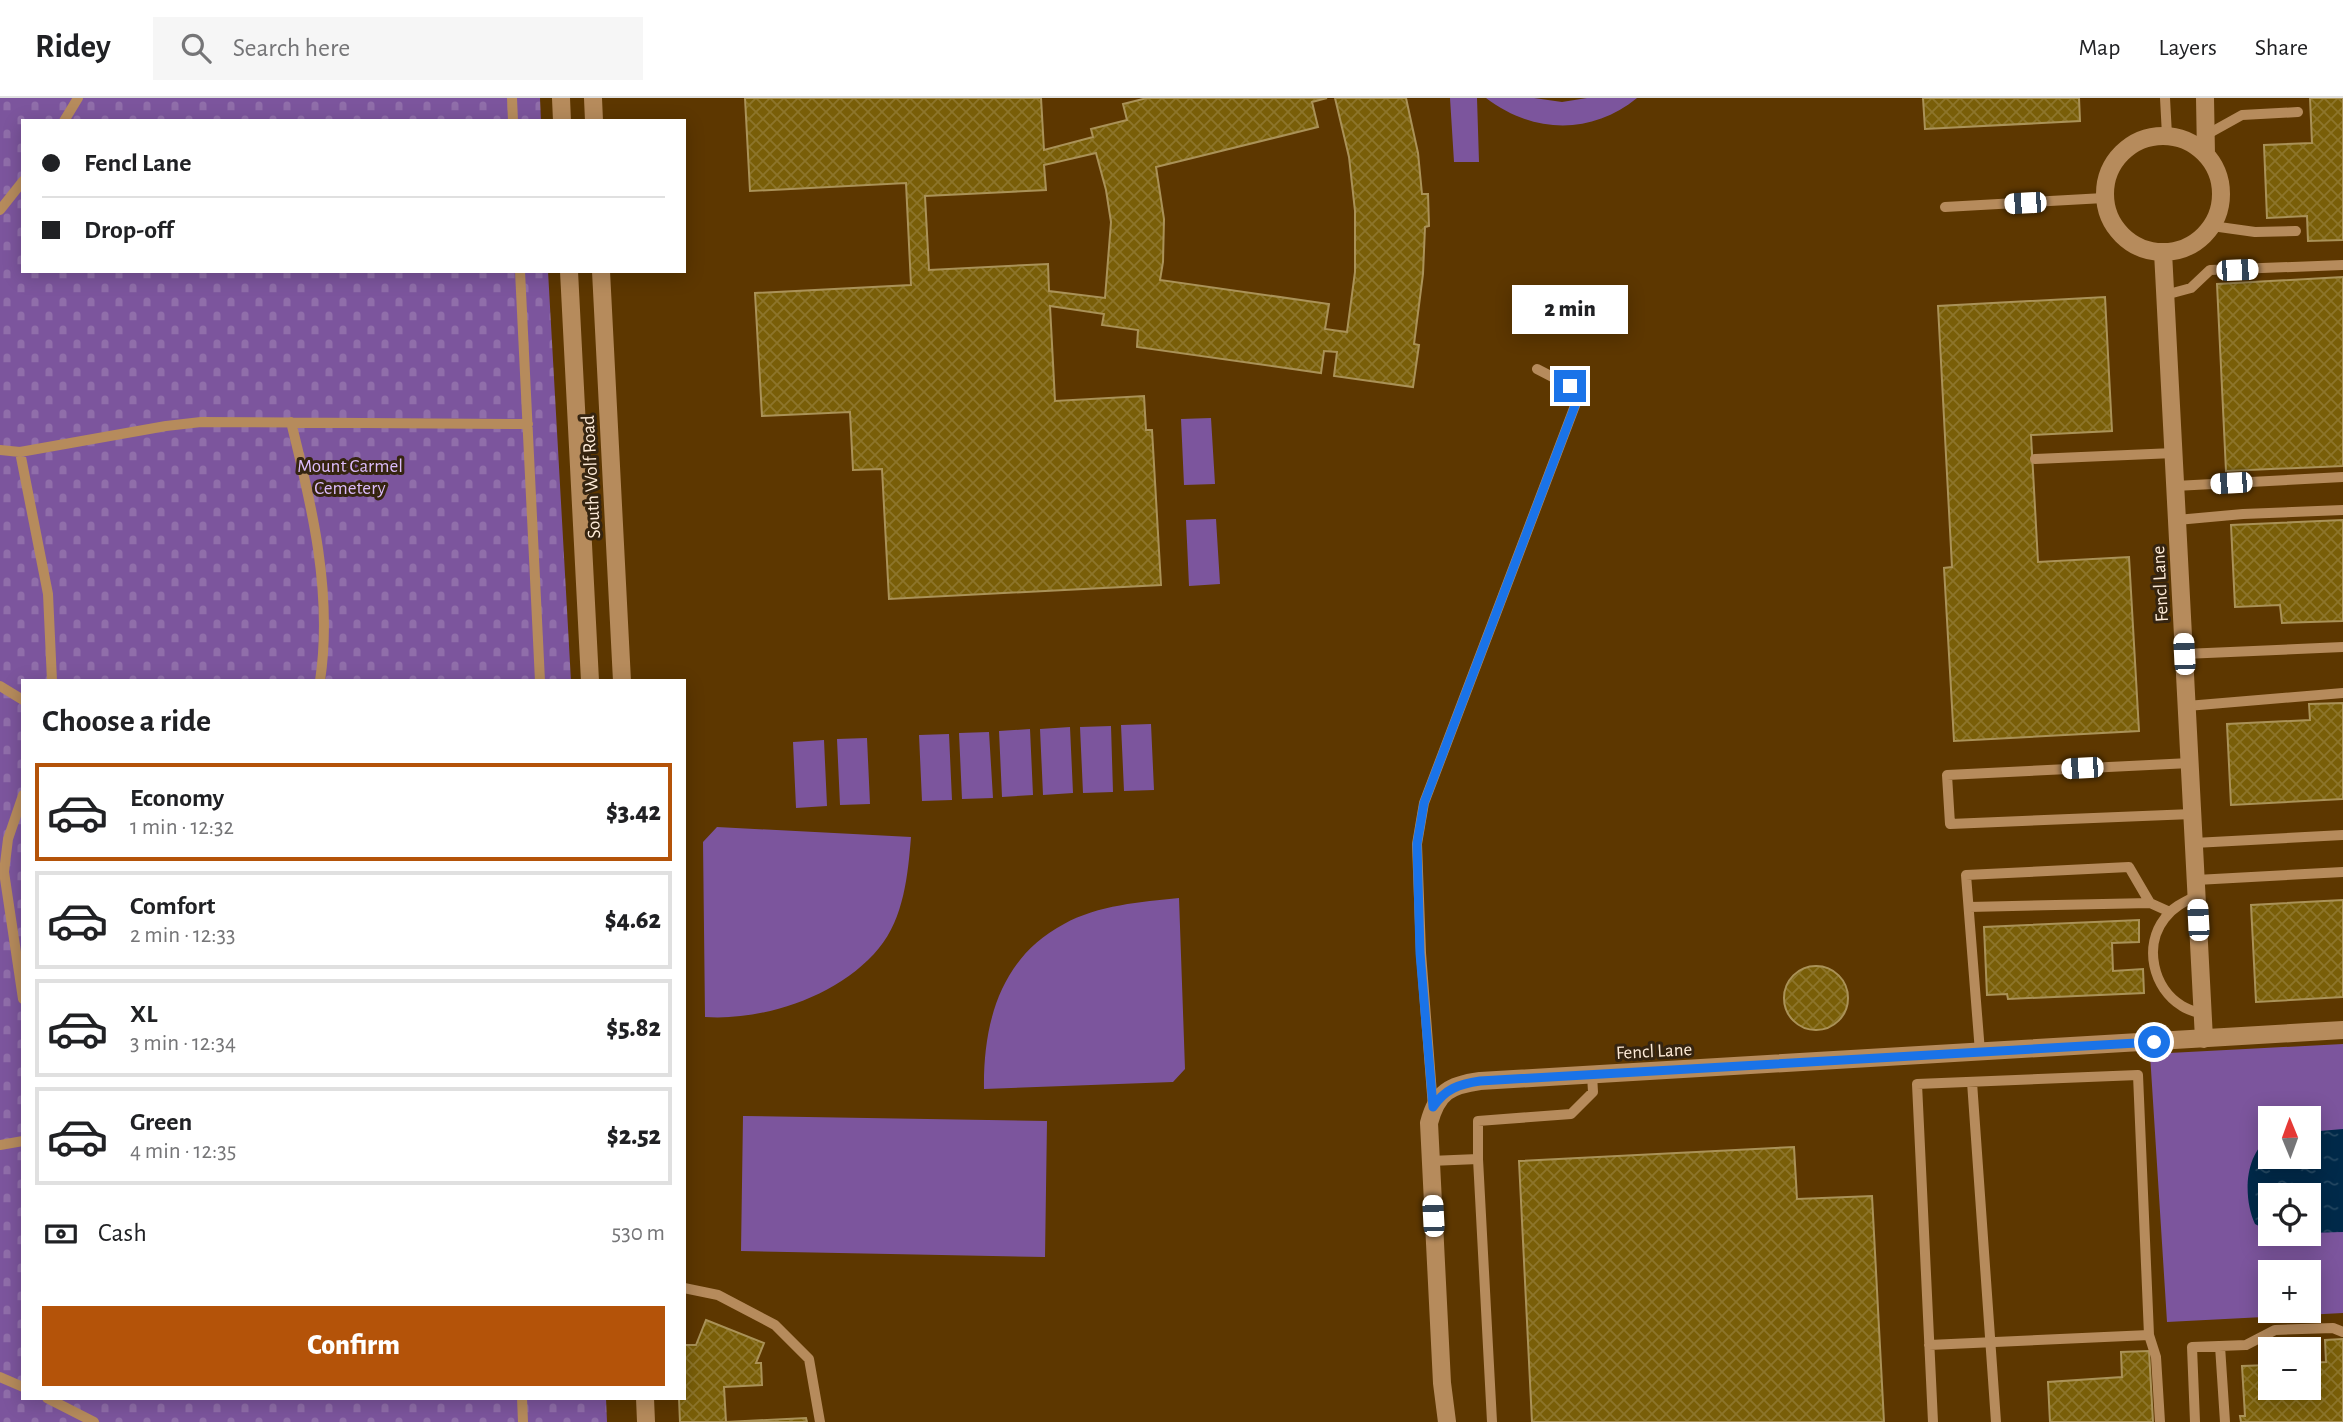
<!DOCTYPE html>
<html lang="en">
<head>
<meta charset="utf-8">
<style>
  :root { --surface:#fff; --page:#f6f6f6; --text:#202124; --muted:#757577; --line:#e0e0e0; --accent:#b45309 }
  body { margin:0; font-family:"Alegreya Sans",sans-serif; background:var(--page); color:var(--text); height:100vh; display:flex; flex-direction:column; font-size:26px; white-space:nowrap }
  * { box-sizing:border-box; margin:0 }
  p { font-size:23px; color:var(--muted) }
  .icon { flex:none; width:38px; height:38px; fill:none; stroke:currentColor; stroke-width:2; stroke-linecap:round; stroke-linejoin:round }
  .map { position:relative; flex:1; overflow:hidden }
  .drawer { position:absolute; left:21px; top:581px; width:665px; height:721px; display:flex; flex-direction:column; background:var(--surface); border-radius:0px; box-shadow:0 4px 18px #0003 }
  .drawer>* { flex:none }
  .banner { position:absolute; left:21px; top:21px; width:665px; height:154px; border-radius:0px; box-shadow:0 4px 18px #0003; display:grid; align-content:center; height:154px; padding:0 21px; background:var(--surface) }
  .needle { width:46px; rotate:359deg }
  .tools { position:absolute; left:2258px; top:1008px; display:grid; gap:14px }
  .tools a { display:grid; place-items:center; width:63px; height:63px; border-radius:0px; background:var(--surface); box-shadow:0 4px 18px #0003; font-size:35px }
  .end { position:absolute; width:32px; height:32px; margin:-16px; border:9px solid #1a73e8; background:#fff; box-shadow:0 0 0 4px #fff }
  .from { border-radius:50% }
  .bubble { position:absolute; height:49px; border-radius:0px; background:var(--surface); box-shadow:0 4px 18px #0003; font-size:23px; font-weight:800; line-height:49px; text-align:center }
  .car { position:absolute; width:21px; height:42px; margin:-21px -10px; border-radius:9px; box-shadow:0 0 5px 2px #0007; background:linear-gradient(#fff 24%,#345 0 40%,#fff 0 76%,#345 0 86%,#fff 0) }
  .banner b { display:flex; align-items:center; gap:24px; height:66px; font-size:26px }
  .banner b+b { border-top:2px solid var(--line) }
  .banner i { width:18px; height:18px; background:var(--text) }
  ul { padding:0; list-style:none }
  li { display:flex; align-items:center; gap:21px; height:98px; margin:0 14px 10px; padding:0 7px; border:4px solid var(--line); border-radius:0px }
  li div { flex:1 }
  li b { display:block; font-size:26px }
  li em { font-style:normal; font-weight:800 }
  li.current { border-color:var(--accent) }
  li>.icon { width:63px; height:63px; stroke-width:1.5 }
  h2 { padding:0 21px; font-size:32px; line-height:84px }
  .pay { display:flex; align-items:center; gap:18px; height:77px; padding:0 21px; font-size:26px }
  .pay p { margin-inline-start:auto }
  .cta { display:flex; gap:14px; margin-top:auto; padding:14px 21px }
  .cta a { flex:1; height:80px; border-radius:0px; background:var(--accent); color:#fff; font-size:28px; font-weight:800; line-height:80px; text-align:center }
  header { display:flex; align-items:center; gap:42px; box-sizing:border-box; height:98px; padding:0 35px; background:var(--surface); border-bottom:2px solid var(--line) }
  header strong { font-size:33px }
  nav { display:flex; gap:38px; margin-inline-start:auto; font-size:24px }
  .search { width:490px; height:63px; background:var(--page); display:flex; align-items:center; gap:18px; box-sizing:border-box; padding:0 24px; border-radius:0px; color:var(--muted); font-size:26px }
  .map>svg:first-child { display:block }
</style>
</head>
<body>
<header>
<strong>Ridey</strong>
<div class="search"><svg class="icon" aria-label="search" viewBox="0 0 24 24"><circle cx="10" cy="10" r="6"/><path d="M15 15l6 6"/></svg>Search here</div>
<nav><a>Map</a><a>Layers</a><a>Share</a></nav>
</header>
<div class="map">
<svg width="2343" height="1324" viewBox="0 0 2343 1324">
  <defs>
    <pattern id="cemetery-stones" width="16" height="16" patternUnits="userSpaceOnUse" patternTransform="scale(1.75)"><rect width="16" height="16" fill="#7c559d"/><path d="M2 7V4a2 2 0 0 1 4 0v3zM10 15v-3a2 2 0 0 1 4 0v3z" fill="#906eaa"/></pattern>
    <pattern id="water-ripples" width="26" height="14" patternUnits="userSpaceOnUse" patternTransform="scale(1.75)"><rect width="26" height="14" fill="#002a4a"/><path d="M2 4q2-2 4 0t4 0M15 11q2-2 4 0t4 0" fill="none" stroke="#264963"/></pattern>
    <pattern id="building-cross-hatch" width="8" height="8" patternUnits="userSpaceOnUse" patternTransform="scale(1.75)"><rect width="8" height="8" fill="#795e08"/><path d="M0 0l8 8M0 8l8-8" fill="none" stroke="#8d752b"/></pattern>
  </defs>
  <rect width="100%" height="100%" fill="#5d3700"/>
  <path fill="#7c559d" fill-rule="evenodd" d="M1450,0H1477L1479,64H1454Z
    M1486,0H1534L1562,4L1587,0H1637C1592,37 1533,36 1486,0Z
    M1211,320L1215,386L1184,387L1181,321Z
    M1216,421L1220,486L1189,488L1186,422Z
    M1151,626L1154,692L1124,693L1121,627Z
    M1111,628L1113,694L1083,695L1080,629Z
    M1070,629L1073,695L1043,697L1040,631Z
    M1030,631L1033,697L1002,699L999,633Z
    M989,634L993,700L962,701L959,635Z
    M949,636L952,702L922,703L919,637Z
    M867,640L870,706L840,707L837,641Z
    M824,642L827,708L796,710L793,644Z
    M717,729L911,739C908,776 904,820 879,850C840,898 764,923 705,919L703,744Z
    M1179,800L1185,971L1173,984L984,991C983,924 1001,859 1064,826C1098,807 1141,804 1179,800Z
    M2343,946V1215L2167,1224L2150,956ZM2270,1020H2308V1059H2270ZM2270,1097H2308V1136H2270ZM2270,1174H2308V1213H2270Z
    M743,1018L1047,1023L1045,1159L741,1153Z"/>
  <path fill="url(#cemetery-stones)" d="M0,0H540L541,23H23V173H548L571,583H23V1300H606L607,1324H0Z"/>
  <path fill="url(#water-ripples)" d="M2343,1031V1134L2308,1135V1097H2270V1134L2255,1126C2243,1100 2244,1056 2270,1040V1059H2308V1034Z"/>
  <path fill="url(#building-cross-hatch)" stroke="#aa9258" stroke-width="2" fill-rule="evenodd" d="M745,0H1041L1044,52L1093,39L1091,31L1127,22L1123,6L1147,0H1327L1312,4L1318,29L1156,69L1164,121L1163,164L1160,182L1329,206L1325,231L1347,234L1355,174V113L1349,59L1335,0H1406L1418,55L1422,96H1428L1429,128L1425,129L1423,176L1414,246L1419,247L1413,289L1334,278L1337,254L1324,253L1321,275L1137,249L1138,232L1102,227L1104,216L1050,208L1055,303L1144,298L1146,332H1152L1161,487L889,501L882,371L853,372L850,314L762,318L755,195L911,187L906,85L750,93ZM1096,55L1106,92L1111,124L1105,200L1049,193L1048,166L929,172L925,98L1046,92L1044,67Z
    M1923,0H2079L2080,23L1925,31Z
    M2310,0H2343V142L2308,143L2307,118L2267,120L2264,47L2312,45Z
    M2343,179V368L2226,373L2217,186Z
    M2105,199L2112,333L2031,337L2038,464L2129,459L2139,633L1954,643L1944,470L1952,469L1938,208Z
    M2343,422V523L2282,525L2280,507L2235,509L2231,427Z
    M2343,605V701L2231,707L2227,626L2310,622L2309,606Z
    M2343,802V899L2256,904L2251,807Z
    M2139,822V844L2112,845L2113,873L2143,871L2144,895L2008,901L2007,896L1987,897L1984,829Z
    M1784 900a32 32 0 1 1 64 0a32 32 0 1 1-64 0Z
    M1794,1049L1797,1101L1872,1098L1884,1324H1532L1519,1063Z
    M706,1222L764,1245L756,1265H761L762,1287L724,1289L726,1324L806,1320L807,1324H680L679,1300H684V1247H696Z
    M2343,1241V1324H2241L2240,1318H2245L2242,1268L2270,1267V1290H2308V1265L2326,1264L2325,1242Z
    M2149,1253L2153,1324H2050L2048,1284L2122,1279L2121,1254Z"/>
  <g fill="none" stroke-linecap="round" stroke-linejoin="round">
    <path stroke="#b68b5c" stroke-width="10" d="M512,0L513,23
      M2165,0L2167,37
      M64,23L78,0
      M2206,37L2242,17L2298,14
      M1945,109L2104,100
      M0,112L23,83
      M2212,128L2255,134L2296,133
      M520,173L540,583
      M2165,197L2191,190L2210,172L2343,167
      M291,324C312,408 333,496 320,583
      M0,352L20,354L166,328L201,324L528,326
      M20,354L48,496L52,583
      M2035,361L2174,355
      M2175,388L2343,379
      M2177,422L2243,416L2343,412
      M2184,556L2343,549
      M0,588L23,602
      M2187,608L2343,595
      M2190,665L1947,677L1950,726L2192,716
      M23,697L8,741L4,774L23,901
      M2194,745L2343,737
      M2196,782L2343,774
      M2196,798C2184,804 2173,809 2165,820C2143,848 2153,890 2182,908C2188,912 2196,914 2203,916
      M1969,809L2150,805
      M1980,954L1966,777L2129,769L2150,805L2170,814
      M1972,984L1996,1324
      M1433,1009L1421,855L1417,746L1424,705L1576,305L1570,288L1537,271
      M0,1047L23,1043
      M1478,1061V1023L1571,1016L1593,994L1592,977
      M1430,1063L1478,1061L1492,1324
      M684,1190L718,1197L775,1227L809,1261L820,1324
      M2149,1237L2156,1259L2160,1324
      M1929,1247L2149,1237L2138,977L1917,986L1933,1324
      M2220,1248L2225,1324
      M0,1279L23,1289
      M47,1300L94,1324
      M522,1300L523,1324
      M2195,1324L2192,1249L2246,1247L2275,1232L2333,1230L2343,1234"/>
    <path stroke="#b68b5c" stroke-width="18" d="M2205,0L2206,56
      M2105 96a58 58 0 1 1 116 0a58 58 0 1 1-116 0Z
      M2163,154L2204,941
      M1447,1324L1442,1285L1429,1025C1437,994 1450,987 1480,983L2343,932"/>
    <path stroke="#b68b5c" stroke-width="18" d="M561,0L562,23
      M593,0L594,23
      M569,173L590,583
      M601,173L622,583
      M645,1300L646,1324"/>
  </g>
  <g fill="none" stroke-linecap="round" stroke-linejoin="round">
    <path stroke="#1a73e8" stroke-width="9" d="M1570,288L1576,305L1424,705L1417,746L1420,855L1433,1009C1445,991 1459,986 1480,983L2154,944"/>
  </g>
  <g text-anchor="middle" stroke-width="6" stroke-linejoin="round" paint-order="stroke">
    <g font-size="19" fill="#dcbcfb" stroke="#352410">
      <text x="350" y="374">Mount Carmel<tspan x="350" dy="22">Cemetery</tspan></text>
    </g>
    <g font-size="19" fill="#feebd8" stroke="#352410">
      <text transform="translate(590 379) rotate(-93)" y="7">South Wolf Road</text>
      <text transform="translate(2159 486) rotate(-93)" y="7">Fencl Lane</text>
      <text transform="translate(1654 952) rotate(-3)" y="7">Fencl Lane</text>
    </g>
  </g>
</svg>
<div class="tools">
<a><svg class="needle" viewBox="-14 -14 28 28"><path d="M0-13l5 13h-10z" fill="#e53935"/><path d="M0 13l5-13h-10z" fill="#757577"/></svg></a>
<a><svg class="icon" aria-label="locate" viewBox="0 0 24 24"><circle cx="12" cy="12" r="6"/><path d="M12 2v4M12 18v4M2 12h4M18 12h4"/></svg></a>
<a>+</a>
<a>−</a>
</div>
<i class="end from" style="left:2154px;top:944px"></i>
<i class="end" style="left:1570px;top:288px"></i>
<div class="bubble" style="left:1512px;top:187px;width:116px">2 min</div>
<i class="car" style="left:2025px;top:105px;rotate:267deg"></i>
<i class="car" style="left:2237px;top:172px;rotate:88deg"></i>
<i class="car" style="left:2231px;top:385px;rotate:267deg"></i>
<i class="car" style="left:2184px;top:556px;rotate:357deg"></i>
<i class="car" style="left:2082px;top:670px;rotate:267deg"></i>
<i class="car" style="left:2198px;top:822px;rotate:357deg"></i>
<i class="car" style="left:1433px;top:1118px;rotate:357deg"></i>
<div class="banner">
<b><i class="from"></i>Fencl Lane</b>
<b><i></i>Drop-off</b>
</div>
<section class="drawer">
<h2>Choose a ride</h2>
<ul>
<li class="current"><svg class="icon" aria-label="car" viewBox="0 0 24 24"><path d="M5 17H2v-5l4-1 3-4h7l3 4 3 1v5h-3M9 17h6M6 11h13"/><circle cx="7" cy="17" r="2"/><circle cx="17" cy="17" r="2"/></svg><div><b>Economy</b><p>1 min · 12:32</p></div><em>$3.42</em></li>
<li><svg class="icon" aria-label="car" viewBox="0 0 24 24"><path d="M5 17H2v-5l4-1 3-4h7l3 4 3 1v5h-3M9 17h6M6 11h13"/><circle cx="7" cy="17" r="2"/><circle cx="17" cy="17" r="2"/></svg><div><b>Comfort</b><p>2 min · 12:33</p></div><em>$4.62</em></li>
<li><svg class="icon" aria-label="car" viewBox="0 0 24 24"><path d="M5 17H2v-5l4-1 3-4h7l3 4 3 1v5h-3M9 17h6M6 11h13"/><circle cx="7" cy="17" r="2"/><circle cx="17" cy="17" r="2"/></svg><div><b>XL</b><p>3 min · 12:34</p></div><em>$5.82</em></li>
<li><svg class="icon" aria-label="car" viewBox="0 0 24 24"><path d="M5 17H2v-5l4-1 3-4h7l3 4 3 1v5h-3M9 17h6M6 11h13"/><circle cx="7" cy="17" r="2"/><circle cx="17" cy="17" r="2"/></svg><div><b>Green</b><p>4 min · 12:35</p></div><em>$2.52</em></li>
</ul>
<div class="pay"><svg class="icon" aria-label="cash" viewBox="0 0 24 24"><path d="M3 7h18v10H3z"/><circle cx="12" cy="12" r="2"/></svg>Cash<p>530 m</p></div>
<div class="cta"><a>Confirm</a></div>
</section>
</div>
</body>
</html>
